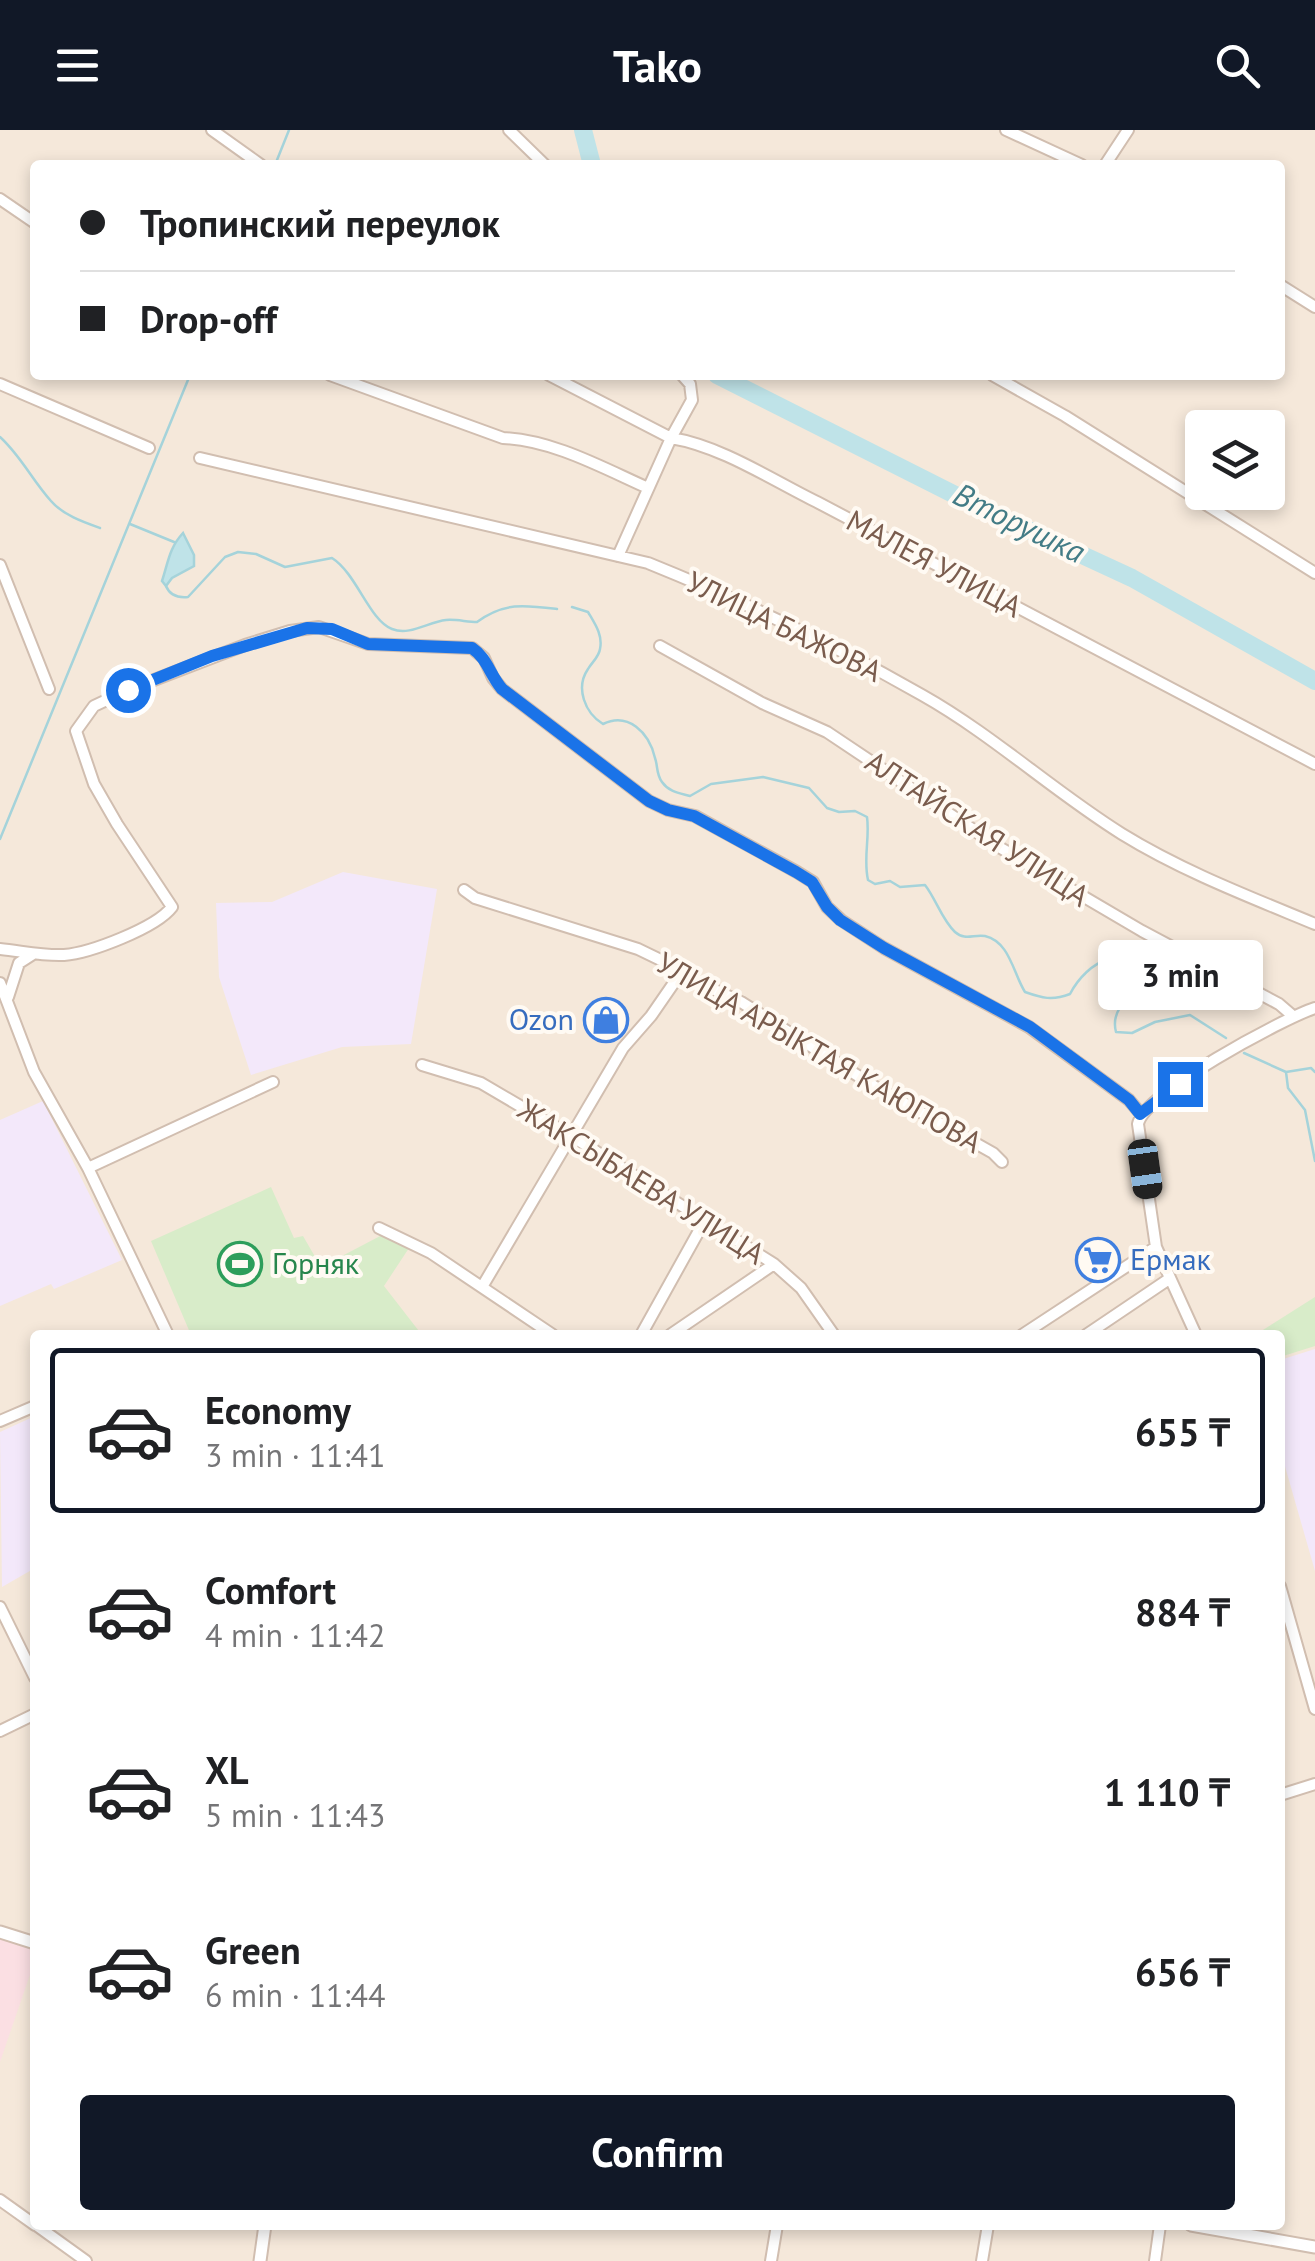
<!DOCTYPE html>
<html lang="en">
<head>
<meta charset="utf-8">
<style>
  :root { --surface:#fff; --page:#f2f2f2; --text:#202124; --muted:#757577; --line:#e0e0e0; --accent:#111827 }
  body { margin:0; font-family:"PT Sans",sans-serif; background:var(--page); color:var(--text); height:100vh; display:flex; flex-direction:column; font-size:38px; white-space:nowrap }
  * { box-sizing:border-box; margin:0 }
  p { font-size:32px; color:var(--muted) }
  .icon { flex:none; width:55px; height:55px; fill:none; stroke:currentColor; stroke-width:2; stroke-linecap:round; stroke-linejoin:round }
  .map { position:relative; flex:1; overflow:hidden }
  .details { position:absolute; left:30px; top:1200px; width:1255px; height:900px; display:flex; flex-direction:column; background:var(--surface); border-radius:10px; box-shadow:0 5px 15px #0003 }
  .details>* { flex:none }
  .banner { position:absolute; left:30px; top:30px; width:1255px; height:220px; border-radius:10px; box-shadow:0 5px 15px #0003; display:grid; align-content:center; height:220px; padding:0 50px; background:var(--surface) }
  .tools { position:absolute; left:1185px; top:280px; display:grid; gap:20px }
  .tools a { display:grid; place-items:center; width:100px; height:100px; border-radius:10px; background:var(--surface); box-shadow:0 5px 15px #0003; font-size:50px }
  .end { position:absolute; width:45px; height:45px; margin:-22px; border:12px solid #1a73e8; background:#fff; box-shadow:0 0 0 5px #fff }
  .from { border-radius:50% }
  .bubble { position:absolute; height:70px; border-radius:10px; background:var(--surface); box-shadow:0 5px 15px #0003; font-size:32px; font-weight:700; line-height:70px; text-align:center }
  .car { position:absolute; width:30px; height:60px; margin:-30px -15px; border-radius:12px; box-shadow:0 0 8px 2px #0007; background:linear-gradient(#222 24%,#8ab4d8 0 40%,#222 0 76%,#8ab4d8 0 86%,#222 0) }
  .banner b { display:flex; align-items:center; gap:35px; height:95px; font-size:38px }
  .banner b+b { border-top:2px solid var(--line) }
  .banner i { width:25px; height:25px; background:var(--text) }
  ul { padding:18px 0 0; list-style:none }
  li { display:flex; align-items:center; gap:30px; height:165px; margin:0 20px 15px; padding:0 30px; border:5px solid transparent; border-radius:10px }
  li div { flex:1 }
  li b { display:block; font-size:38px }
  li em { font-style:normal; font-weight:700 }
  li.selected { border-color:var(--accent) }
  li>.icon { width:90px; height:90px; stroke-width:1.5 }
  .cta { display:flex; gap:20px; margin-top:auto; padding:20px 50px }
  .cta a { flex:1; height:115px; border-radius:10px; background:var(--accent); color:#fff; font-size:40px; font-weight:700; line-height:115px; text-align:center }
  header { display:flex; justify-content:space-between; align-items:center; height:130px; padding:0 50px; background:var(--accent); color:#fff; font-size:45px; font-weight:700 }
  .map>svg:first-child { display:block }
</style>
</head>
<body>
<header><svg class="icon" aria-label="menu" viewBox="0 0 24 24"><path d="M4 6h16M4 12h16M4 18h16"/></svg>Tako<svg class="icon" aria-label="search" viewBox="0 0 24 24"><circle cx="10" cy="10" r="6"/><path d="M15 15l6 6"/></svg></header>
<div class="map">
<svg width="1315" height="2131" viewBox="0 0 1315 2131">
  <rect width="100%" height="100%" fill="#fdf6ec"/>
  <path fill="#f5e8da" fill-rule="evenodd" d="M0,0H1315V2131H0ZM35,35H1280V245H35ZM1202,298H1268V362H1202ZM35,1205H1280V2095H35Z"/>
  <path fill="#f3e8fa" d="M343,742L437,759L411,914L342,917L251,945L219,847L216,773L272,772Z
    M43,971L122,1130L54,1159L51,1154L0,1176V990Z
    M1315,1219V1441L1280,1319V1230Z
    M35,1286V1438L2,1457L0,1302Z"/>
  <path fill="#fbdfe3" d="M0,1808L35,1819V1830L0,1932Z"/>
  <path fill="#d8ecc9" d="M271,1057L294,1108L303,1106L321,1137L384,1104L409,1118L384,1156L422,1205H191L151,1111Z
    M1315,1167V1216L1280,1227V1205H1255Z"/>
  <path fill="#bfe3e8" stroke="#a5d3da" stroke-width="2.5" d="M183,403L194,425V436L172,448L166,456L162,451C168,433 169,418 183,403Z"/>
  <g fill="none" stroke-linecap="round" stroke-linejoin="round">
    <path stroke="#a5d3da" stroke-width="2.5" d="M275,35L289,0
      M0,307C21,326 32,350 51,371C63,385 83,392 100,398
      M130,394L174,412
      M166,456C170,466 178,468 188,467L225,427L238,422L256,424L285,437L332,428C357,444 369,490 392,499C410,506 428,492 446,490C456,489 467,492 477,492C504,472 525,475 557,479
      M572,477L588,482C595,494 603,505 600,519C599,527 592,532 588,539C575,558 585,583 603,594C628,582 649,602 655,628C658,636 656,644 662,652C669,662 679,663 690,666L711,654L763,647L809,658L827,678L839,682L855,681L867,687C870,708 863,728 868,750L875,754L890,751L900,757L925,755C936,769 942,790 955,802C965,811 974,804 985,806C1010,812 1013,843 1025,862C1042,868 1052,871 1070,864C1087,831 1130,807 1138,860C1124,870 1111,883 1116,902L1132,903L1155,892L1190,885L1226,908
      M0,709L190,245
      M1244,923L1286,942L1311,938L1315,942
      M1286,942L1288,958L1305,980L1315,1031"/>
    <path stroke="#bfe3e8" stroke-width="18" d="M583,0L592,35
      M717,245L989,382L1132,448L1315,551"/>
    <defs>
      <path id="minor" d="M212,0L261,35
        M509,0L545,35
        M1006,0L1082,35
        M1105,35L1128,0
        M0,69L35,93
        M1280,155L1315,177
        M330,245L503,308C553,310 603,338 648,358
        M549,245L671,308C721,316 772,350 817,372L1315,634
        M992,245L1065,286L1315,443
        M0,254L149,318
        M200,328L648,433C742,471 835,515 922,565C993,605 1053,661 1122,704C1182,741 1250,767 1315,794
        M618,426L671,308L692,270L690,254L682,245
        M0,435L49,559
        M660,516L762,573L827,602L999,717L1142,801L1279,874L1293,886
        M464,760L475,768L638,819L671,835L680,844L741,872L874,956L993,1023L1002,1032
        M0,819C21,821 42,826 64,825C90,823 156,798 172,777L117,694L94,654L76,601L94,576L128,560L245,515L290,501L319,497L368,514L472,518L484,528L493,548L502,559L649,671L668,680L695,686L797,742L813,752L827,777L841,790L884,818L1029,897L1129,970L1140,983
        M0,853L34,942L88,1038L168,1205
        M8,867L19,833L33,824
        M422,935L481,953L573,1007L774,1134L801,1158L834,1205
        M88,1038L273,952
        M379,1098L431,1123L553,1205
        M482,1157L623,918L651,886L680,844
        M641,1205L705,1090
        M670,1205L774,1134
        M1022,1205L1156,1117
        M1086,1205L1169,1149
        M1196,1205L1156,1117L1138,994C1144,963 1282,889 1315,878
        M0,1291L35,1276
        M1280,1456L1315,1579
        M0,1477L35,1548
        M0,1601L35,1584
        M1280,1665L1315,1654
        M0,2070L35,2095
        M36,2095L86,2131
        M771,2131L777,2095
        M982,2131L988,2095
        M1155,2131L1160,2095"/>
      <path id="tertiary" d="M0,1802L35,1813
        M1191,2095L1315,2117
        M260,2131L265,2095"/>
    </defs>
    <use href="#minor" stroke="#d1beb0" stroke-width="14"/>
    <use href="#tertiary" stroke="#d1beb0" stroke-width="15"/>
    <use href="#minor" stroke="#fff" stroke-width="10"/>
    <use href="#tertiary" stroke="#fff" stroke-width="11"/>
  </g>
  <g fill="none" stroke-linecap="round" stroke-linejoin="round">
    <path stroke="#1a73e8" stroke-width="12" d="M128,560L212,526L307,498L332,499L368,514L472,518C487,528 490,545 502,559L649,671L668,680L694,686L796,742L812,752L827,777L840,790L884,818L1030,897L1129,970L1140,984L1180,954"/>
  </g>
  <defs>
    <symbol id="shop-ring" viewBox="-11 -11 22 22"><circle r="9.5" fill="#fffaf3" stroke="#3f7fe0" stroke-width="1.5"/><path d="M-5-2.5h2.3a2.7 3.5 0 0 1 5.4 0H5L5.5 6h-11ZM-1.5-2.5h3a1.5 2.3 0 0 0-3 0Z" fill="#3f7fe0"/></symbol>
    <symbol id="supermarket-ring" viewBox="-11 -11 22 22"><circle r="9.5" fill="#fffaf3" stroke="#3f7fe0" stroke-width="1.5"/><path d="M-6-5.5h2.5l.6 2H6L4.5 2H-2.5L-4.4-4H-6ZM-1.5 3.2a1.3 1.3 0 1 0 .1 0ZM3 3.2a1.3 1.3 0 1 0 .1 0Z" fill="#3f7fe0"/></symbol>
    <symbol id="stadium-ring" viewBox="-11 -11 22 22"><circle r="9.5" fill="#fffaf3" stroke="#2e9e5b" stroke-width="1.5"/><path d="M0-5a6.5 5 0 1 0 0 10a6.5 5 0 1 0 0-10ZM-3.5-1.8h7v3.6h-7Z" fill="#2e9e5b"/></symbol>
  </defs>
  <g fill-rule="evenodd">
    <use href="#shop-ring" x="581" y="865" width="50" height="50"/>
    <use href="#supermarket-ring" x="1073" y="1105" width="50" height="50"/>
    <use href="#stadium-ring" x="215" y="1109" width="50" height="50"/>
  </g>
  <g text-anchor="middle" stroke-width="8" stroke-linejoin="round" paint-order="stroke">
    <g font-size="30" fill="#7a5c4d" stroke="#fffaf3">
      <text transform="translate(934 434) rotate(28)" y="10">МАЛЕЯ УЛИЦА</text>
      <text transform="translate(784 497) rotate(26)" y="10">УЛИЦА БАЖОВА</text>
      <text transform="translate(977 699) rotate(33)" y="10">АЛТАЙСКАЯ УЛИЦА</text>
      <text transform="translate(819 923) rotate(30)" y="10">УЛИЦА АРЫКТАЯ КАЮПОВА</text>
      <text transform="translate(641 1052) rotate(32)" y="10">ЖАКСЫБАЕВА УЛИЦА</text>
    </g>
    <g font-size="30" fill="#366cbe" stroke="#fffaf3" text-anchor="end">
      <text x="574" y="900">Ozon</text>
      <text x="1130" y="1140" text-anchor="start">Ермак</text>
    </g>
    <g font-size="30" fill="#27864d" stroke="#fffaf3" text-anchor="start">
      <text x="272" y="1144">Горняк</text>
    </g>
    <g font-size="32" font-style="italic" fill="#437c86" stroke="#fffaf3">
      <text transform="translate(1019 393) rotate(26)" y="11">Вторушка</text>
    </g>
  </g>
</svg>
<div class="tools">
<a><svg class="icon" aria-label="layers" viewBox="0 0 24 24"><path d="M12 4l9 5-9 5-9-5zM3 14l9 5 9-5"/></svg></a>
</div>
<i class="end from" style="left:128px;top:560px"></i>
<i class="end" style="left:1180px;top:954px"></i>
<div class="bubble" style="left:1098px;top:810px;width:165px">3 min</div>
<i class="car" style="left:1145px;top:1039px;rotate:172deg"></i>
<div class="banner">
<b><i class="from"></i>Тропинский переулок</b>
<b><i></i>Drop-off</b>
</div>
<section class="details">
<ul>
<li class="selected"><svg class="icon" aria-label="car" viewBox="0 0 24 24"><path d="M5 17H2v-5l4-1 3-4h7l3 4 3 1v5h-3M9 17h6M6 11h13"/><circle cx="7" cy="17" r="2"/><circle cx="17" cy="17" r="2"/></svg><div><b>Economy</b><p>3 min · 11:41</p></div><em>655 ₸</em></li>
<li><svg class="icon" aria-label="car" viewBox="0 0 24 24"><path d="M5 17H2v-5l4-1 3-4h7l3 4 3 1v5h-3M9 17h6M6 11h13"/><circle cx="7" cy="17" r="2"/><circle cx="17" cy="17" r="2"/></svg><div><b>Comfort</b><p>4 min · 11:42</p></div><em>884 ₸</em></li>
<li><svg class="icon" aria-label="car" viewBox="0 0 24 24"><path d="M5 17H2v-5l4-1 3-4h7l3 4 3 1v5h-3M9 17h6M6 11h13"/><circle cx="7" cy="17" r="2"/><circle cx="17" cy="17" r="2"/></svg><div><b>XL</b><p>5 min · 11:43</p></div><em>1 110 ₸</em></li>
<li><svg class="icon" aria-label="car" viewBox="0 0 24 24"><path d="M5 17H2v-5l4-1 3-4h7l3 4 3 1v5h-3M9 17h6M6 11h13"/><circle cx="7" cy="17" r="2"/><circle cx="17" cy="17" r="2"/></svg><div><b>Green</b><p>6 min · 11:44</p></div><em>656 ₸</em></li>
</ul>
<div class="cta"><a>Confirm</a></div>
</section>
</div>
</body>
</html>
